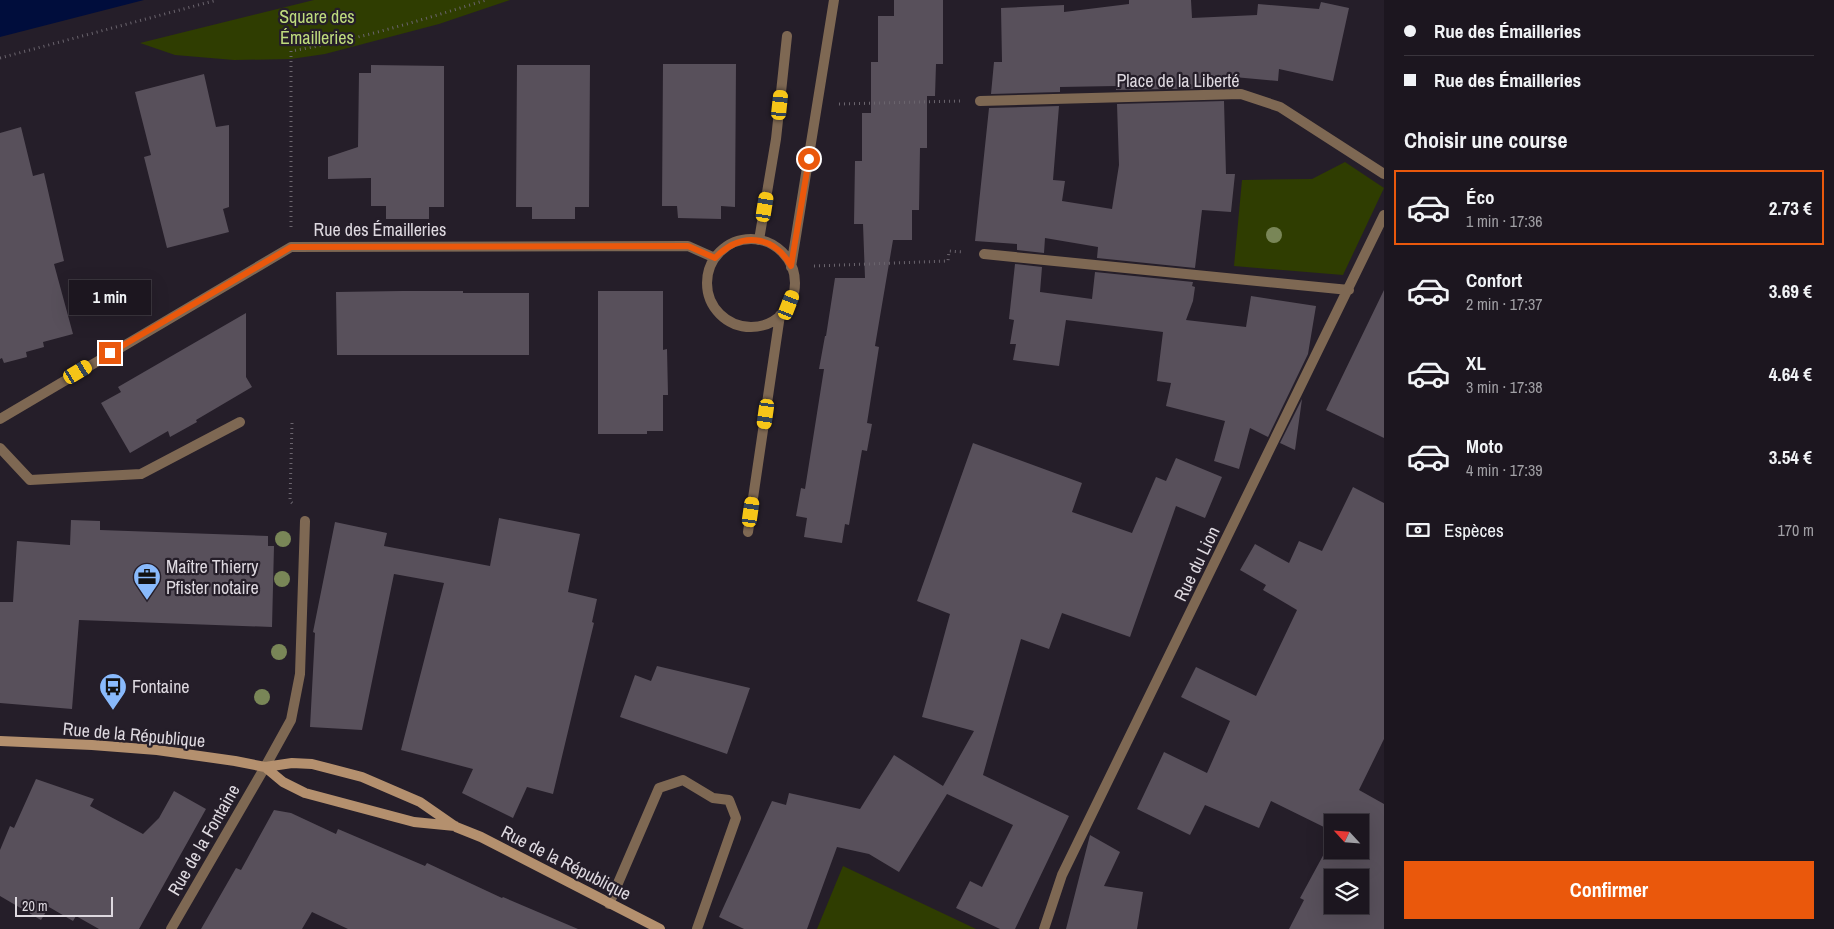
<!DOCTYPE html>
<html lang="fr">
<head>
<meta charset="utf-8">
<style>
  :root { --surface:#1c161f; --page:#29232c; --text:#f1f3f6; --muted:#a09fa4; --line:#3a353d; --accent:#ea580c }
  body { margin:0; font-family:"Archivo Narrow",sans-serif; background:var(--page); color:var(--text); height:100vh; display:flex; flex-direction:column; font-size:19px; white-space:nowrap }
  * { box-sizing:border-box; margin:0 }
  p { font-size:16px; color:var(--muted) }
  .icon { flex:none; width:28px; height:28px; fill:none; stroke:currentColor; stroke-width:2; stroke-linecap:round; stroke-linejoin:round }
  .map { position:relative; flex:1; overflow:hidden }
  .side { display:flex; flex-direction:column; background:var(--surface); width:450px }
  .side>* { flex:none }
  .top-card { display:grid; align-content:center; height:110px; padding:0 20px; background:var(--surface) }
  .needle { width:32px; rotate:296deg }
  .tools { position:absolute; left:1324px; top:814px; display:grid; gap:10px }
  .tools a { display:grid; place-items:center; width:45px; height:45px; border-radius:0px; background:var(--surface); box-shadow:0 5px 20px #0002,0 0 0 1px var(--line); font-size:25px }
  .scale { position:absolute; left:15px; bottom:12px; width:98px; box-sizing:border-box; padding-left:5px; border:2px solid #ded9e0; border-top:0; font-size:14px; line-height:18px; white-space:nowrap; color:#ded9e0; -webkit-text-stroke:4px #251e29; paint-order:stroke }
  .end { position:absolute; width:22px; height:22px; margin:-11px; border:6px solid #ea580c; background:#fff; box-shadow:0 0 0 2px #fff }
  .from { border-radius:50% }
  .bubble { position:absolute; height:35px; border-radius:0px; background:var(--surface); box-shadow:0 5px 20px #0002,0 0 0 1px var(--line); font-size:16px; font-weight:700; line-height:35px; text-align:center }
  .car { position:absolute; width:15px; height:30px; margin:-15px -8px; border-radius:6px; box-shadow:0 0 4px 1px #0007; background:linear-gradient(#f5c518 24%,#345 0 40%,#f5c518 0 76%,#345 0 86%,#f5c518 0) }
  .top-card b { display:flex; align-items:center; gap:18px; height:48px; font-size:19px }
  .top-card b+b { border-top:1px solid var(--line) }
  .top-card i { width:12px; height:12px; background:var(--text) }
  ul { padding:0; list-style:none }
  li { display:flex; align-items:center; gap:15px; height:75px; margin:0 10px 8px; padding:0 10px; border:2px solid transparent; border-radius:0px }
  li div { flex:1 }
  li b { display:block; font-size:19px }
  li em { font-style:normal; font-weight:700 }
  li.active { border-color:var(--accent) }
  li>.icon { width:45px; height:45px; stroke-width:1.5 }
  h2 { padding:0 20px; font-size:22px; line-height:60px }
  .pay { display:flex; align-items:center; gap:12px; height:55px; padding:0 20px; font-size:19px }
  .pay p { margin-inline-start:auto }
  .cta { display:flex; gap:10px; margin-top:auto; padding:10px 20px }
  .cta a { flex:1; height:58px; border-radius:0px; background:var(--accent); color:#fff; font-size:20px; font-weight:700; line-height:58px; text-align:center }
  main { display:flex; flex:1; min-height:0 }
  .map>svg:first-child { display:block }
</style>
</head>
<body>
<main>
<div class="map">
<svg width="1384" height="929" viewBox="0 0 1384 929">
  <rect width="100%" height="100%" fill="#251e29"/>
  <path fill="#2f3d01" d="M314,0H510L439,24L325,54L291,59L234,60L175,55L140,43Z
    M1345,162L1384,188L1343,275L1234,266L1242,180L1312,179Z
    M843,866L976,929H817Z"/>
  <path fill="#000d3c" d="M0,0H144L0,37Z"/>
  <path fill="#58505b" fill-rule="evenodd" d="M894,0H943V64H936L935,96H927V148H920L919,210H912V240H893L875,346L879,347L867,423L872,424L867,451L862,450L849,525L845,524L842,543L804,537L807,518L796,516L801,488L805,489L824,369H819L825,336H826L835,278H865L863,224H854L855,161H862V113H871V62H878V16H894Z
    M1129,0H1191L1192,18L1257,15L1258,4L1319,9L1321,2L1349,8L1333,81L1279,69L1278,81L1223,76L1224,88L1116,90V86L1060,87V92L991,94L994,62H1002L1001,8L1064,5V12L1129,4Z
    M663,64H736L735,207L721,206V219L678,218L677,206H662Z
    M371,65L444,66V207H429V219H386V206H371V178L328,179V157L358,147L359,73H371Z
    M517,65H590L589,207H575V219H532V207H516Z
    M204,74L216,127L229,125V207L223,209L229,232L167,248L144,157L151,155L135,92Z
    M1224,101L1226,174H1235L1231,212L1202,210L1195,268L1097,258L1098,247L1045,238L1044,253L1017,250V244L975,241L989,108L1059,106L1053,180L1065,181L1062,201L1112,209L1119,165L1117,104Z
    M21,127L33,176L44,173L64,261L54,264L73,334L43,342L44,347L26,352L27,357L4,363L2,358L0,359V133Z
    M1015,264L1042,267L1040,292L1092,299L1095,272L1193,282L1192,286L1195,287L1193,301L1186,320L1246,327L1251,296L1316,306L1308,354L1268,437L1250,428L1239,469L1214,461L1225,421L1166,406L1171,383L1157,381L1163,332L1066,320L1059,366L1013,360L1016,344H1010L1014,320L1009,319Z
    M1384,290V438L1326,410Z
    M402,291H463V293H529V355H337L336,292Z
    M598,291H663V350L667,349L668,395H663V431H647V434H598Z
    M246,313V377L252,387L196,420L197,422L170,437L168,431L130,453L101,403L121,392L118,387Z
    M1302,399L1295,450L1280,443Z
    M973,443L1082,483L1072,512L1132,533L1156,477L1166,481L1176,458L1222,477L1205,518L1176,506L1130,637L1062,613L1049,649L1021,639L983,775L1069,816L1015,929H1000L956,908L970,881L982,887L1013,825L947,794L899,872L869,854L837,847L807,929H744L719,917L772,801L786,805L789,793L860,809L894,755L943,786L974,731L922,717L950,614L917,601Z
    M1353,487L1384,503V739L1359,790L1384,804V929H1289L1304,900L1300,898L1332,839V850H1360V822H1332V831L1271,801L1259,828L1205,805L1190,835L1137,809L1164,752L1207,773L1230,721L1181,697L1196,667L1256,696L1297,610L1263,590L1266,585L1240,570L1255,544L1289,563L1299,541L1322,551ZM1332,878H1360V905H1332Z
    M499,518L580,534L568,592L597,599L592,622L594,623L553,794L527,787L513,818L462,793L473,769L401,750L444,583L394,574L362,730L310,727L315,633L313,632L335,522L387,533L384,546L490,566Z
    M71,520L100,521V530L268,536V546H274L272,627L79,620L72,709L0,703V602H13L17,541L70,545Z
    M657,666L750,688L727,754L620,717L635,675L651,681Z
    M36,779L94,799L90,806L143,834L159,818L174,791L206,809L139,929H99L76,916L73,921L49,907L41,920L0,896V850L10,826L14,828Z
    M274,810L291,813L336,834L338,829L425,866L427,863L502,898L503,897L578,929H348L312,912L302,929H201L236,868L241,870Z
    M1090,835L1120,852L1104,886L1143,892L1137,929H1066Z"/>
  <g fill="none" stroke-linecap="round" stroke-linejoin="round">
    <path stroke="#6a646d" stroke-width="3" stroke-dasharray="1 4" stroke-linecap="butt" d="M0,58L217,0
      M839,104L960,101
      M291,227V51C357,40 422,20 486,0
      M814,266L948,261L949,251L964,252
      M292,423L290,501L293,504"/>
    <path stroke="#7e6853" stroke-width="10" d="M759,240L776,139L787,36
      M0,448L30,480L141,474L240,422
      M265,767L291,720L300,674L305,521
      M609,904L659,788L683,780L713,798L729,800L736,818L697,929"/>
    <path stroke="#7e6853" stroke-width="10" d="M980,101L1241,94L1280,107L1384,174
      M707 283a44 44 0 1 1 88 0a44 44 0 1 1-88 0Z
      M984,254L1349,290
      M791,267L834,0
      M0,419L291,247L688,246L715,258
      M748,532L780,315
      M1044,929L1062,875L1384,215"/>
    <path stroke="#7e6853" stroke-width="10" d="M171,929L265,767"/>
    <path stroke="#b4906e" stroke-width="10" d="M0,741L92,745L157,750L235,761L265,767L292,763L312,764L362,777L420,802L456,827L481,837L660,929
      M265,767L283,782L305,793L414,822L455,826"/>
  </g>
  <g fill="#798657">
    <circle cx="1274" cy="235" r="8"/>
    <circle cx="283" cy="539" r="8"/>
    <circle cx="282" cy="579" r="8"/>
    <circle cx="279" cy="652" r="8"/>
    <circle cx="262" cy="697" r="8"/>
  </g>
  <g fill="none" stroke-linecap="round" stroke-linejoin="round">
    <path stroke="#ea580c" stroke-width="6" d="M110,353L291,247L688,246L715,258C740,232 773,234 791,266L809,159"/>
  </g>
  <defs>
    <symbol id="office-pin" viewBox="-11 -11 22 30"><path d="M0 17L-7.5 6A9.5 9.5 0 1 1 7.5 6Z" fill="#89bafc" stroke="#251e29"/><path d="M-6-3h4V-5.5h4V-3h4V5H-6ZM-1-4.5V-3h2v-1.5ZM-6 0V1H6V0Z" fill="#111"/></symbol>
    <symbol id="bus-pin" viewBox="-11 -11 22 30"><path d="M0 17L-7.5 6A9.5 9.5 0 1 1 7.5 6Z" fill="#89bafc" stroke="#251e29"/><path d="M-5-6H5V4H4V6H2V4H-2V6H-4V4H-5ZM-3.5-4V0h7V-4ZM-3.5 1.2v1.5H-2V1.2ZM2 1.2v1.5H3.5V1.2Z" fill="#111"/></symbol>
  </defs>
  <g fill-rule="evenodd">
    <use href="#office-pin" x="131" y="561" width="32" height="43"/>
    <use href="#bus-pin" x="97" y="671" width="32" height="43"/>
  </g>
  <g text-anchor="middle" stroke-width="4.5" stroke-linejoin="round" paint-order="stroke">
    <g font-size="18" fill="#bedb7d" stroke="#251e29">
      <text x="317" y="23">Square des<tspan x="317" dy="21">Émailleries</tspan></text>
    </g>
    <g font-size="18" fill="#ded9e0" stroke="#251e29">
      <text x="1178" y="87">Place de la Liberté</text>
      <text x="380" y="236">Rue des Émailleries</text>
      <text transform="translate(1197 564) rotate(-64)" y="6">Rue du Lion</text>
      <text transform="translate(134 735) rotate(5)" y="6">Rue de la République</text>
      <text transform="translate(204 840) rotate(-60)" y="6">Rue de la Fontaine</text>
      <text transform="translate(566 863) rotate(27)" y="6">Rue de la République</text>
    </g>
    <g font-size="18" fill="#ded9e0" stroke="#251e29" text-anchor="start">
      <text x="166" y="573">Maître Thierry<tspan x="166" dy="21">Pfister notaire</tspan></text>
      <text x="132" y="693">Fontaine</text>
    </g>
  </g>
</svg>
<div class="tools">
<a><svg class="needle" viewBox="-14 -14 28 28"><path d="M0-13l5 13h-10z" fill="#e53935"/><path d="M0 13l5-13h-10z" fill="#a09fa4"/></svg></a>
<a><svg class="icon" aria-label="layers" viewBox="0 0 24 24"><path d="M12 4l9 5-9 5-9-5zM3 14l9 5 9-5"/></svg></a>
</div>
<div class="scale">20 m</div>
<i class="end from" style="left:809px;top:159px"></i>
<i class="end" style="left:110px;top:353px"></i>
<div class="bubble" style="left:69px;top:280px;width:82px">1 min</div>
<i class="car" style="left:780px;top:105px;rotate:6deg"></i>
<i class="car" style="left:765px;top:207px;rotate:9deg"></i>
<i class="car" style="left:789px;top:305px;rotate:21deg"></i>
<i class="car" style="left:78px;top:372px;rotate:59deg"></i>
<i class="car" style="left:766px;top:414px;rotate:188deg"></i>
<i class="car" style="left:751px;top:512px;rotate:8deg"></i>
</div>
<section class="side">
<div class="top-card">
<b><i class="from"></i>Rue des Émailleries</b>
<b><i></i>Rue des Émailleries</b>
</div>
<h2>Choisir une course</h2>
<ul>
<li class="active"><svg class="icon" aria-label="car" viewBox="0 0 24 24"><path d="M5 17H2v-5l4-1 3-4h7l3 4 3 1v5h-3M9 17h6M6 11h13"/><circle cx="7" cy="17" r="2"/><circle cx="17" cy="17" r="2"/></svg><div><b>Éco</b><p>1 min · 17:36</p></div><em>2.73 €</em></li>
<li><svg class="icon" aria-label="car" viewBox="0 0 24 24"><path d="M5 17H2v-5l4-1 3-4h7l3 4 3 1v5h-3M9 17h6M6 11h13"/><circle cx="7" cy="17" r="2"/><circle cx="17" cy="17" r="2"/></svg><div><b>Confort</b><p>2 min · 17:37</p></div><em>3.69 €</em></li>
<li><svg class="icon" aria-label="car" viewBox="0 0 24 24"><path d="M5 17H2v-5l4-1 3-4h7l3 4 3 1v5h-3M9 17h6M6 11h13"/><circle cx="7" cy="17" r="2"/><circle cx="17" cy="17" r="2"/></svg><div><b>XL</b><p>3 min · 17:38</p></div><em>4.64 €</em></li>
<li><svg class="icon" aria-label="car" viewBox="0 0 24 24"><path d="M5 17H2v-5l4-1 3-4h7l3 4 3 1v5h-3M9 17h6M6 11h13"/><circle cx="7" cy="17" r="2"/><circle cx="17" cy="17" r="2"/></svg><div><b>Moto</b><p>4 min · 17:39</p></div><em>3.54 €</em></li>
</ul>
<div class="pay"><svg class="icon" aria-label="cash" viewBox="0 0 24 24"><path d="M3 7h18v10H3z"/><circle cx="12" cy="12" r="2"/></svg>Espèces<p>170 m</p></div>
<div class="cta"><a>Confirmer</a></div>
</section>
</main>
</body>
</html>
